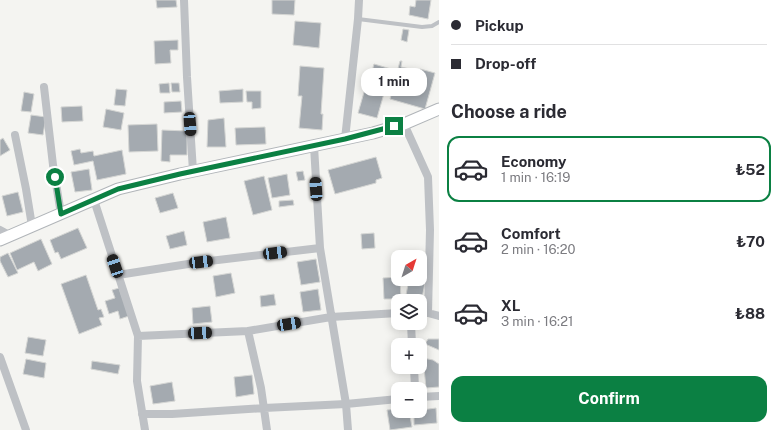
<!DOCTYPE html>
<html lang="en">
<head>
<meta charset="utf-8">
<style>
  :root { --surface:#fff; --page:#f2f2f3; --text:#2b2b33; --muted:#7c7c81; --line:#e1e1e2; --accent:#0b8043 }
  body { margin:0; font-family:"Public Sans",sans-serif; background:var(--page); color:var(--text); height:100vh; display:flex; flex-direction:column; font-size:15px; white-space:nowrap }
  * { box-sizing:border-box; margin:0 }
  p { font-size:13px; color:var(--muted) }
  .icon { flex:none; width:22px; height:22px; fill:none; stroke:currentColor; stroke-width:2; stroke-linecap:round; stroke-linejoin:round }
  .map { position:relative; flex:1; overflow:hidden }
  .drawer { display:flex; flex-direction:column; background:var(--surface); width:340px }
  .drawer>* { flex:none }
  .hud { display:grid; align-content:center; height:88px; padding:0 12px; background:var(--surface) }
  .needle { width:26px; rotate:39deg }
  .tools { position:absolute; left:391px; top:250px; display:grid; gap:8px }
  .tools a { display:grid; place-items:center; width:36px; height:36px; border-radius:8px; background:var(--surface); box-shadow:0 2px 10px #0003; font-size:20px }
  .end { position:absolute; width:18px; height:18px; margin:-9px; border:5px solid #0b8043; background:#fff; box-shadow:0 0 0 2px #fff }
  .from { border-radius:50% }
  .bubble { position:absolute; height:28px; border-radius:12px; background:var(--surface); box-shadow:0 2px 10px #0003; font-size:13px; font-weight:700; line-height:28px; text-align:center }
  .car { position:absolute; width:12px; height:24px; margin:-12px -6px; border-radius:5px; box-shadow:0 0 3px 1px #0007; background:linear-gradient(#222 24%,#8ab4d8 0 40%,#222 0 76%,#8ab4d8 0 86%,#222 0) }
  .hud b { display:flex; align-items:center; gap:14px; height:38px; font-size:15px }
  .hud b+b { border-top:1px solid var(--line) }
  .hud i { width:10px; height:10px; background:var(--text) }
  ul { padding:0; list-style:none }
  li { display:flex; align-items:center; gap:12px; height:66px; margin:0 8px 6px; padding:0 4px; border:2px solid transparent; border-radius:12px }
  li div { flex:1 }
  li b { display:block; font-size:15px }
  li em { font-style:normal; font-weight:700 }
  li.on { border-color:var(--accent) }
  li>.icon { width:36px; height:36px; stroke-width:1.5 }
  h2 { padding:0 12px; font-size:18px; line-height:48px }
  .primary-button { display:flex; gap:8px; margin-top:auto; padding:8px 12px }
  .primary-button a { flex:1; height:46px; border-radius:12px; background:var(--accent); color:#fff; font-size:16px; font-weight:700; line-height:46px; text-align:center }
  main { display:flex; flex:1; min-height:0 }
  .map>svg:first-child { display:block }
</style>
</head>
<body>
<main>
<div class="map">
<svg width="439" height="430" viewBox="0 0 439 430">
  <rect width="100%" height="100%" fill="#f4f4f1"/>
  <path fill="#a4aab0" stroke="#d5d6d4" d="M156,0H176L177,7L157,8Z
    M272,0H295L294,15L272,14Z
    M416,0H431L428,19L409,15L410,6L415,7Z
    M295,21L321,23L319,48L293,45Z
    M403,29L409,30L407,42L401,40Z
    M178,40V50H170L171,63L155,64L154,41Z
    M400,61H402L401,67L419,71L420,69L435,73L425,109L390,99Z
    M374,64L391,69L377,118L358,113L369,75H371Z
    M300,66L324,68L321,114H323L322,130L299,128L302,96H298Z
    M169,83L170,93H160L159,84Z
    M171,83H179L180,92H172Z
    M116,89L127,90L125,106L114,105Z
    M243,89V102L220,103L219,91Z
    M246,91H261V108L252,109V102H247Z
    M24,92L34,94L31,112L21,111Z
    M181,101L182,112L164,113V102Z
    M82,106L83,121L62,122L61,107Z
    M106,109L124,113L121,130L103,127Z
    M31,115L46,117L43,135L28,133Z
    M224,118L226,147H207L208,120Z
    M157,124L158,151L129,152L128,125Z
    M265,127L266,144L236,145L235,128Z
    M162,130L187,131V155H170V162L161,161Z
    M3,138L10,150L0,156V140Z
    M80,149L81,153L93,151L94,156L122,150L126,174L97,180L93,161L74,165L71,151Z
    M376,157L382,178L376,180V183L335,194L328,170Z
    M89,169L92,190L75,192L71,172Z
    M303,171L305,180L298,181L296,172Z
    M287,174L290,195L272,198L268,178Z
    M264,176L272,210L253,215L244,181Z
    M18,192L23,212L7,216L2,196Z
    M173,193L178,208L160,213L155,198Z
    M293,200L294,205L279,207V201Z
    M226,217L230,238L207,242L203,222Z
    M78,228L87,248L61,259L58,252L55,253L50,240Z
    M184,231L187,245L170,249L166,236Z
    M374,233L375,248L362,249L361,234Z
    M41,239L52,264L38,271L34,262L17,270L10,253Z
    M8,253L18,273L8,277L0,261V257Z
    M316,259L320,282L301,285L297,262Z
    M231,273L235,293L216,297L213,276Z
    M86,275L98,310L101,309L104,317L99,318L102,325L79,334L61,284Z
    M420,276L426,278L422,298L406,295L409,279H420Z
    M398,277V279H400L401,299H384L383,278Z
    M119,288L129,316L120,319L118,311L109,314L105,301L115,298L112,290Z
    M318,289L321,310L303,312L300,292Z
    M274,294L276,305L261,307L260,296Z
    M210,306L212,322L193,324L192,308Z
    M28,337L46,340L43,356L25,353Z
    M428,339H439V350L425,344Z
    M423,358L433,360L439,364V387L426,388Z
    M26,359L46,363L44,378L23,374Z
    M92,361L120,365L118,374L91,369Z
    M252,375L254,394L236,397L234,377Z
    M172,382L175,401L153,404L150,386Z
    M436,408L437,423L414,425V411Z
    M398,409V411H409L412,427L390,430L387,410Z"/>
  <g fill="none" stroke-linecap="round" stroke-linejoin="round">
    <defs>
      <path id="secondary" d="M0,240L118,189L180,174L373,133L404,124L439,109"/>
    </defs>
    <use href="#secondary" stroke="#b1b5b9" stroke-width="13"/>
    <path stroke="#bec1c5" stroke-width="4" d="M358,19L422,27L432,26L439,22"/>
    <path stroke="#bec1c5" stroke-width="8" d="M184,0L187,77L193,171
      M44,87L53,165L61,214
      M404,124L428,177L430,230L428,313
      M15,135L26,189L32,226
      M345,139L358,19L359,0
      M314,146L320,248L346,404L348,430
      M94,200L138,336L248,331L261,388L267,430
      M0,230L11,236
      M118,275L201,262L320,248
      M420,313H428L439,316
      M411,323L412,345
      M248,331L331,317L398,313
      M138,336L137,381L145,430
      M0,357L26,430
      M414,367L415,389
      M420,397L439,396
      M142,414H172L264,408L346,404L398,399"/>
    <use href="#secondary" stroke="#fff" stroke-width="11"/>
  </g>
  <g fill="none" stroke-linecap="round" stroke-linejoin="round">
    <path stroke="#0b8043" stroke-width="5" d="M55,177L61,214L118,189L180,174L345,139L394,126"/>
  </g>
</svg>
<div class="tools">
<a><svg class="needle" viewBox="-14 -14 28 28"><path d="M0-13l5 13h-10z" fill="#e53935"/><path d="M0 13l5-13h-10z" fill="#7c7c81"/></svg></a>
<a><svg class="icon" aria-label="layers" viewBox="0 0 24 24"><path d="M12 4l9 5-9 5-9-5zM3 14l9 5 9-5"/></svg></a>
<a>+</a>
<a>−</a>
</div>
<i class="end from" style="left:55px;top:177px"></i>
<i class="end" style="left:394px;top:126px"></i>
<div class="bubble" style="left:361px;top:68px;width:66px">1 min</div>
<i class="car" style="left:190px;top:124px;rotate:176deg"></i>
<i class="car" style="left:316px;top:189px;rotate:356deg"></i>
<i class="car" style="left:275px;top:253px;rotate:83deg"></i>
<i class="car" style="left:201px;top:262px;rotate:83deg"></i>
<i class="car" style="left:115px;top:266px;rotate:341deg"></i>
<i class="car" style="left:289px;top:324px;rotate:81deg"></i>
<i class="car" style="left:200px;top:333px;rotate:87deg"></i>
</div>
<section class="drawer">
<div class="hud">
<b><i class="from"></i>Pickup</b>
<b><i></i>Drop-off</b>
</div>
<h2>Choose a ride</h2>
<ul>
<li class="on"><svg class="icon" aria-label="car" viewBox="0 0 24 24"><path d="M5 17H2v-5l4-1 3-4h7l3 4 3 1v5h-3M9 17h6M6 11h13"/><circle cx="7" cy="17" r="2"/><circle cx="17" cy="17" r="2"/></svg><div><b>Economy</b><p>1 min · 16:19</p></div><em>₺52</em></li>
<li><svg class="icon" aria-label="car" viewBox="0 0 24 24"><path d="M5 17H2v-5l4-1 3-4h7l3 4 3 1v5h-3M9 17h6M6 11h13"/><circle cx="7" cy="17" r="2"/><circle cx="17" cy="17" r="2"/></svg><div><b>Comfort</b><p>2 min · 16:20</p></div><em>₺70</em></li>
<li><svg class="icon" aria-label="car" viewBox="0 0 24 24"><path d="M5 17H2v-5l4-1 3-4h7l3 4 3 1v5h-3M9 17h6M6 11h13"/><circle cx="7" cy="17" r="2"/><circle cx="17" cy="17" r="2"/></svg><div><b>XL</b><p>3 min · 16:21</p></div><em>₺88</em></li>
</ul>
<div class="primary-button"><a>Confirm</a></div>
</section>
</main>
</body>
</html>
